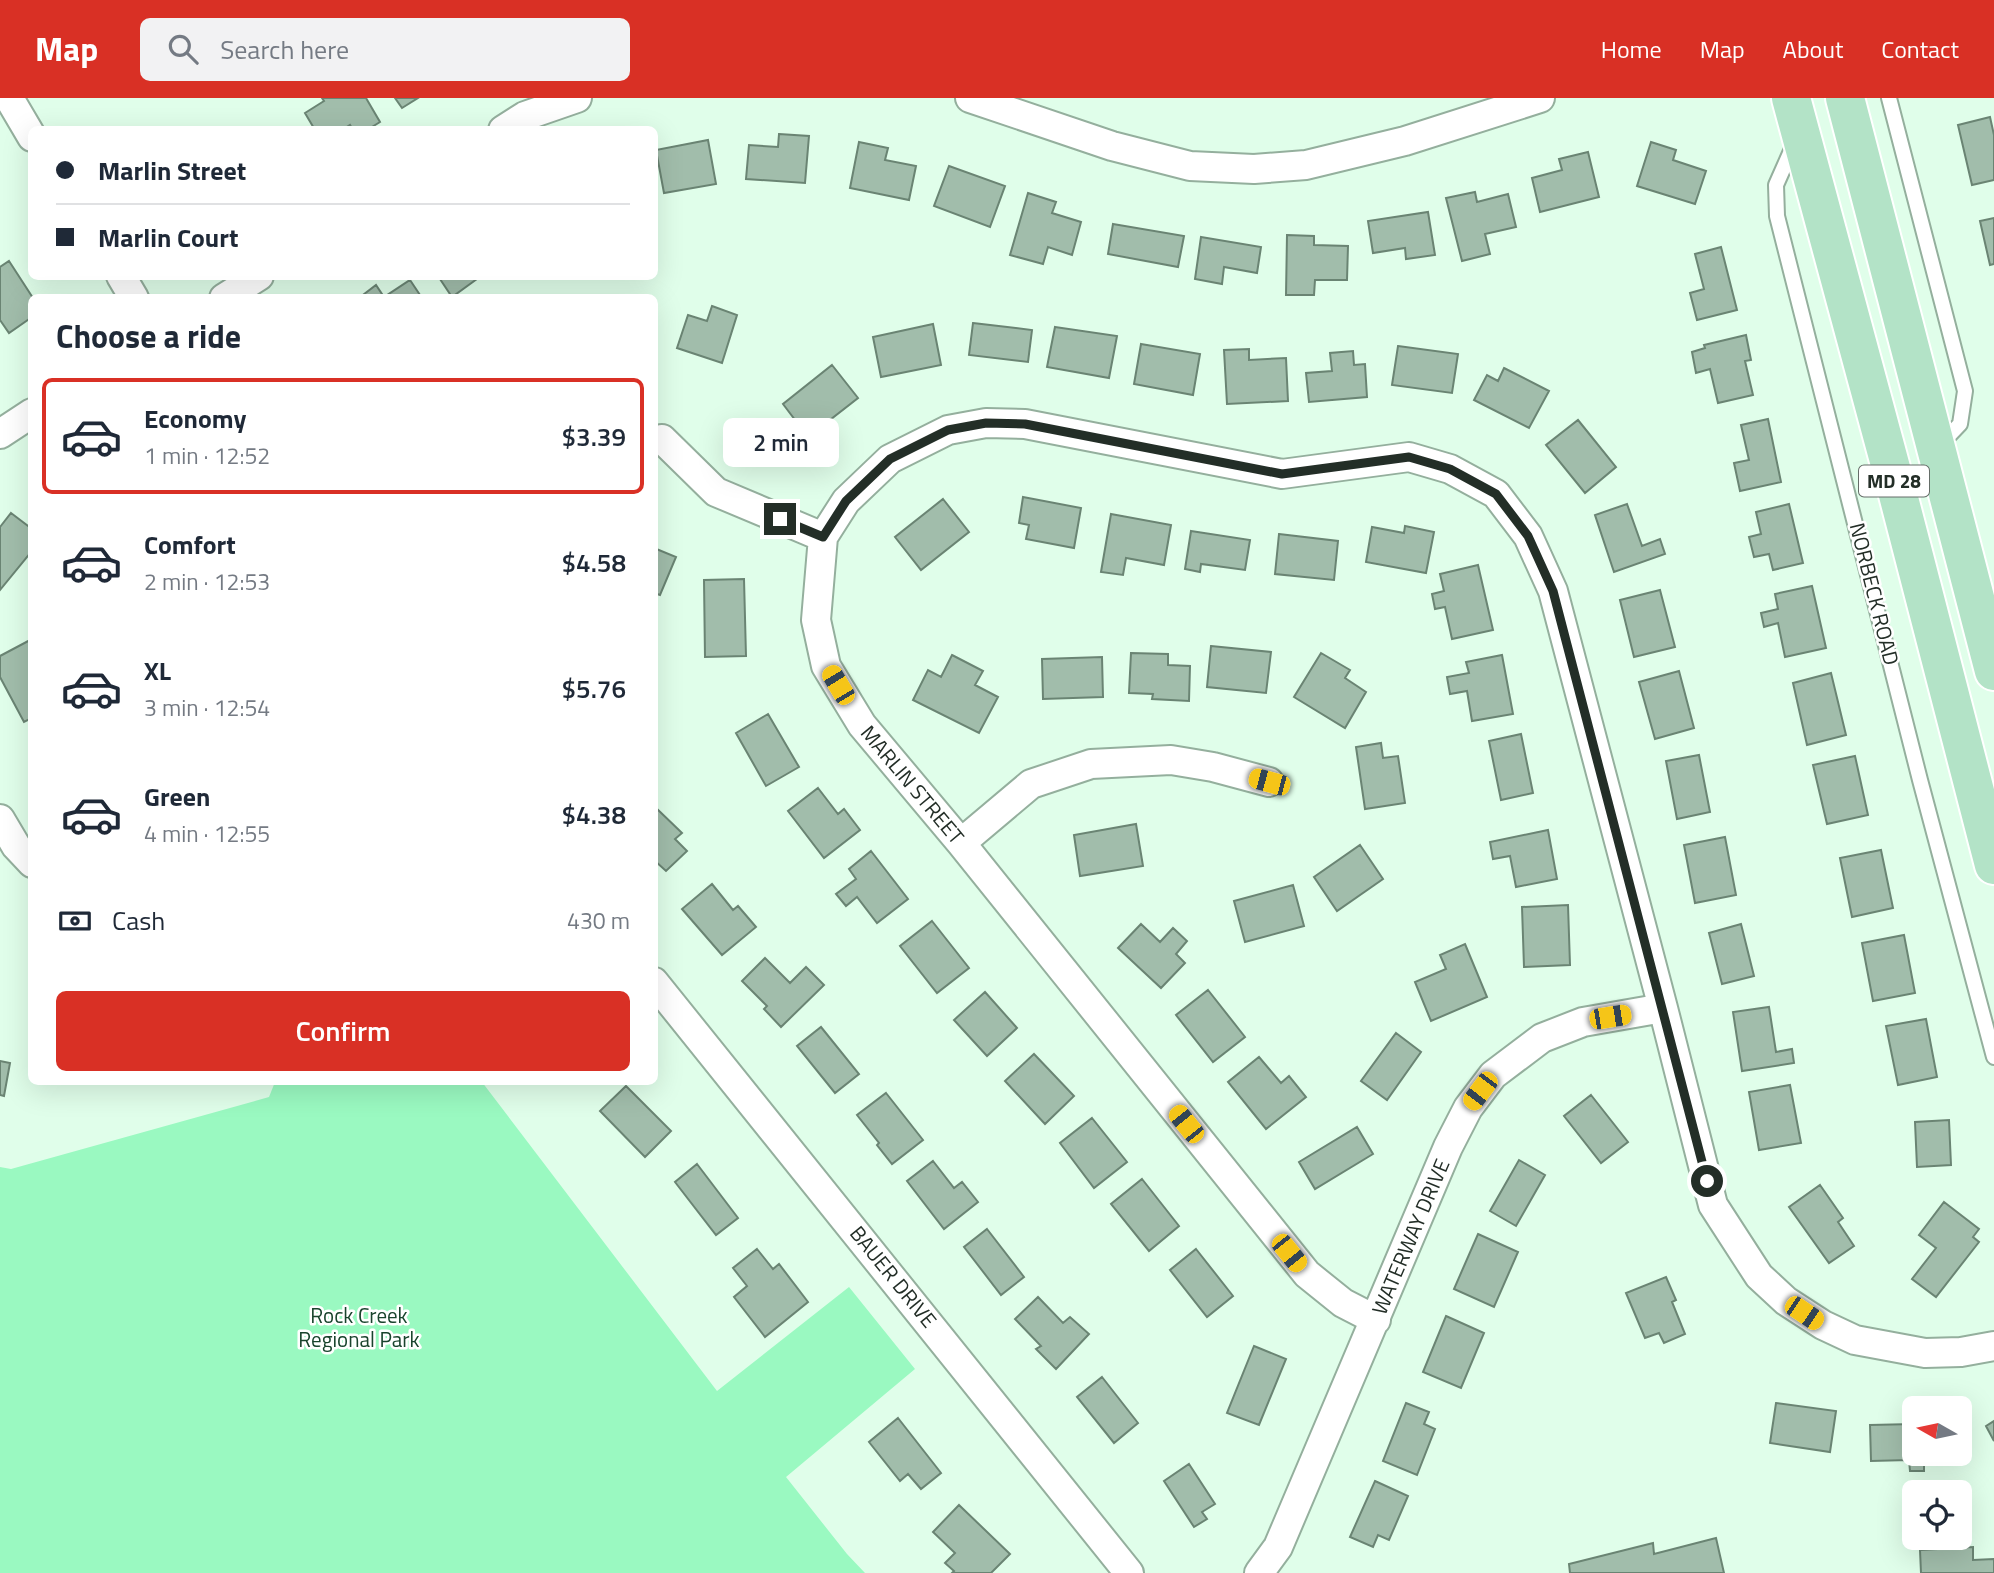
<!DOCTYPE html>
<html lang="en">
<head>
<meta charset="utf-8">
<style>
  :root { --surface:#fff; --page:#f2f2f3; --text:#1f2937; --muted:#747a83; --line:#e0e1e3; --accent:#d93025 }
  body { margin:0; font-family:"Titillium Web",sans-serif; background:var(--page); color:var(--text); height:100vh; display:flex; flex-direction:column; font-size:26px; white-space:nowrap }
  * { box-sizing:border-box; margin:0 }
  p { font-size:23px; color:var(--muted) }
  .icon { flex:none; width:38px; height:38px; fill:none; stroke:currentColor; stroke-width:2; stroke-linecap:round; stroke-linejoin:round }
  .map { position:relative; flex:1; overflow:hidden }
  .drawer { position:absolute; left:28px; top:196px; width:630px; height:791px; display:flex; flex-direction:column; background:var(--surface); border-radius:10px; box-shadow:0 7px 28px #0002 }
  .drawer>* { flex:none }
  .guide { position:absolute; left:28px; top:28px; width:630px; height:154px; border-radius:10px; box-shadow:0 7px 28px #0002; display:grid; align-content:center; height:154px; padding:0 28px; background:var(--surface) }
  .needle { width:46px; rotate:279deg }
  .fabs { position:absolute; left:1902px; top:1298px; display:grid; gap:14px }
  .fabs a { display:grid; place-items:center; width:70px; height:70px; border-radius:10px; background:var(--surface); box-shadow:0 7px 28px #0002; font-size:35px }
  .end { position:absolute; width:32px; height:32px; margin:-16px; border:9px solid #232e27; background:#fff; box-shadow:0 0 0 4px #fff }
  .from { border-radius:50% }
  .bubble { position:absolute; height:49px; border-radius:10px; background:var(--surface); box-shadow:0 7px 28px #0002; font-size:23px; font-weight:600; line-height:49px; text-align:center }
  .car { position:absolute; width:21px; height:42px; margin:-21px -10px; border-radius:9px; box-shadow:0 0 5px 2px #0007; background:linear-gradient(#f5c518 24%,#345 0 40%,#f5c518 0 76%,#345 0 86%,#f5c518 0) }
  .guide b { display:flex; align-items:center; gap:24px; height:66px; font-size:26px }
  .guide b+b { border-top:2px solid var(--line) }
  .guide i { width:18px; height:18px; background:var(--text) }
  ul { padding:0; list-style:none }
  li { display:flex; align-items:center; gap:21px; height:116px; margin:0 14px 10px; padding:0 14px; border:4px solid transparent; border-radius:10px }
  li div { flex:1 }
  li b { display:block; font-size:26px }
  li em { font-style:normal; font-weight:600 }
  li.on { border-color:var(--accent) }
  li>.icon { width:63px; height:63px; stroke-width:1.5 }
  h2 { padding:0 28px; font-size:32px; line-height:84px }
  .pay { display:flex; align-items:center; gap:18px; height:77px; padding:0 28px; font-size:26px }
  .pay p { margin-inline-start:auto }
  .button { display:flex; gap:14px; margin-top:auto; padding:14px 28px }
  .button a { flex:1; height:80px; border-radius:10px; background:var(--accent); color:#fff; font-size:28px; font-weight:600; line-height:80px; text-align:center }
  header { display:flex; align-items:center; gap:42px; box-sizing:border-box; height:98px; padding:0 35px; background:var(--accent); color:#fff }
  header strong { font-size:33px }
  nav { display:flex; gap:38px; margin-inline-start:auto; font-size:24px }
  .search { width:490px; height:63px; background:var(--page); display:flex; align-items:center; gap:18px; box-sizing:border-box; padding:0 24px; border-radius:10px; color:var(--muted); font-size:26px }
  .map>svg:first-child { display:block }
</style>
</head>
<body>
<header>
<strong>Map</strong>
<div class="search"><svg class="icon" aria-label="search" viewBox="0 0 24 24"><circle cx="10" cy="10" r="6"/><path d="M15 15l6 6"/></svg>Search here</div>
<nav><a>Home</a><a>Map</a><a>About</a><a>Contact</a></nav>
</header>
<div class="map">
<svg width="1994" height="1475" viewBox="0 0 1994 1475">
  <rect width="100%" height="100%" fill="#e0feea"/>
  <path fill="#9af9c1" d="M275,984H482L717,1293L849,1189L915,1271L786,1379L847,1456L865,1475H0V1069L11,1071L269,999Z"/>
  <path fill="#a1bdab" stroke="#6a8473" stroke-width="2" d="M322,0H366L380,24L367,32H353L350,27L342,32H315L305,15L324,3Z
    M395,0H418L402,10Z
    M1990,19L1994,37V82L1972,87L1958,27Z
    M779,36L809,38L805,85L746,81L749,47L778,49Z
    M708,42L716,86L664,95L656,52Z
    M859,44L888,50L885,62L916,68L909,102L850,90Z
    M1651,44L1676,52L1673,62L1706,73L1695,106L1637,88Z
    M1588,54L1599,99L1540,114L1532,80L1562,72L1559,61Z
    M949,68L1005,88L990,129L934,108Z
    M1475,94L1477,104L1508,96L1516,129L1485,136L1490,156L1462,163L1446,100Z
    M1028,95L1056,104L1052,115L1081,124L1072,157L1048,149L1043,166L1010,157Z
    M1428,114L1435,157L1406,161L1405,150L1373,155L1368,123Z
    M1994,120V166L1990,167L1980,123Z
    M1113,126L1184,138L1178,169L1108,156Z
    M1287,137L1314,138V147L1348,148L1347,182H1315L1314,197H1286Z
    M1201,139L1261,149L1257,175L1224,169L1222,186L1195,181Z
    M1721,149L1737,212L1697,222L1690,195L1704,191L1695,156Z
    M9,163L33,200H32V219L9,235L0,222V169Z
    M438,178H481L452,199Z
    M410,182L422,200H359L376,187L384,199Z
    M712,208L737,217L722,265L677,250L688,217L707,223Z
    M973,225L1032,232L1028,264L969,257Z
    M933,226L941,267L881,279L873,239Z
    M1055,229L1117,238L1109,280L1047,269Z
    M1746,237L1751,262L1745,263L1753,297L1718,305L1710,271L1696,275L1692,254L1705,250L1704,247Z
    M1141,246L1200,256L1193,297L1134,286Z
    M1398,248L1458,256L1452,295L1392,287Z
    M1249,251V262L1286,260L1288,303L1227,306L1224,252Z
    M1353,253L1354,267L1365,266L1367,299L1309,304L1306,275L1332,273L1330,255Z
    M832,267L858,300L808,339L783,306Z
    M1504,270L1549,293L1529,330L1474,302L1487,277L1498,283Z
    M1768,321L1781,384L1740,393L1734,365L1749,362L1741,327Z
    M1578,322L1616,369L1585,395L1546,347Z
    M1023,399L1081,410L1074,450L1026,441L1029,427L1019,425Z
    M943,401L969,434L921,472L895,439Z
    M1627,406L1642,448L1660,441L1665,456L1614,474L1595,417Z
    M1789,406L1803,465L1773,472L1769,456L1754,459L1749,439L1761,436L1756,414Z
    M11,415L32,431V453L0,492V429Z
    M1111,416L1171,427L1164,467L1126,460L1123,477L1101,474Z
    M1405,428L1434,434L1426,475L1366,464L1372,429L1404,435Z
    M1191,433L1250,442L1245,472L1201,466L1200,474L1185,471Z
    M1279,436L1338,443L1334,482L1275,476Z
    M654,450L676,459L660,497L654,495Z
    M1478,467L1493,532L1452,541L1445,509L1435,511L1432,496L1444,493L1440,476Z
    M744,481L746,558L705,559L704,482Z
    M1812,488L1826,550L1785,559L1778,525L1764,529L1761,515L1778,511L1775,496Z
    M1660,492L1675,549L1634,559L1620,502Z
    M32,541V620L24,624L0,579V558Z
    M1211,548L1271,554L1266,595L1207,589Z
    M1131,555L1168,556V567L1190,568L1189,603L1152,601L1153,596L1129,595Z
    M1321,555L1350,572L1345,580L1366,594L1345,630L1294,599Z
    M952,557L983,573L975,587L998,599L979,635L913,602L928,572L941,579Z
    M1502,557L1513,616L1472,623L1467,593L1450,596L1447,579L1469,575L1466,564Z
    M1102,559L1103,599L1043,601L1042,561Z
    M1679,573L1694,630L1655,641L1639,584Z
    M1831,575L1846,637L1807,647L1793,585Z
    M768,616L799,669L766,688L736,635Z
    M1521,636L1533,695L1501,702L1489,643Z
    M1381,645L1383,660L1398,658L1405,705L1365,711L1356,649Z
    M1699,657L1710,714L1677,721L1666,663Z
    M1855,658L1868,717L1827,726L1813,667Z
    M818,690L838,716L844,711L860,732L824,760L788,713Z
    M654,708L682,735L675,741L687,753L666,773L654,762Z
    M1136,726L1143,768L1080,778L1074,737Z
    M1548,732L1557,781L1516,789L1510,758L1493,761L1490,744Z
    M1725,739L1736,797L1695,805L1684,747Z
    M1360,747L1383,781L1337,813L1314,779Z
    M1881,752L1893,810L1852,819L1840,760Z
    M871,753L908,801L877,825L857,799L846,808L836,796L856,781L849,771Z
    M712,786L733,812L738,808L756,829L722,857L682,811Z
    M1293,787L1304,828L1245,844L1234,803Z
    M1568,807L1570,867L1524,869L1522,809Z
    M932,823L969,870L937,895L900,848Z
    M1141,826L1160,844L1173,830L1187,843L1176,856L1185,865L1161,890L1118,850Z
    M1741,826L1754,878L1722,886L1709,835Z
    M1904,837L1915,895L1873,903L1862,845Z
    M1465,846L1487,899L1431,923L1415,884L1446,871L1440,857Z
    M765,860L790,885L806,869L824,887L781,929L764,911L767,908L742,883Z
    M1208,892L1245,939L1213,964L1176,917Z
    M985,894L1017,930L987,958L954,922Z
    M1769,909L1776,954L1792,951L1794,965L1742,973L1733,914Z
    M1926,921L1937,979L1898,987L1886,928Z
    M821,929L859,976L835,995L797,948Z
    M1396,935L1421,954L1387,1002L1361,983Z
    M1034,956L1074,998L1045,1026L1005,983Z
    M1259,959L1281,985L1289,978L1306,999L1266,1031L1228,984Z
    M0,963L10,965L4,998L0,997Z
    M1790,987L1801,1045L1759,1052L1749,994Z
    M626,988L671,1033L645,1059L600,1013Z
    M886,995L923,1042L892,1066L877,1047L879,1045L857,1017Z
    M1591,997L1628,1044L1601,1065L1564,1018Z
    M1092,1020L1127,1064L1094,1090L1060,1045Z
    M1949,1022L1951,1067L1917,1069L1915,1024Z
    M1357,1029L1373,1056L1315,1091L1299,1064Z
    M1519,1062L1545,1077L1516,1128L1490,1113Z
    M933,1063L954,1090L962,1084L978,1104L944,1131L907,1083Z
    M697,1066L738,1120L716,1137L675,1084Z
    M1142,1081L1179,1128L1149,1153L1111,1106Z
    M1820,1087L1843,1120L1838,1124L1854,1148L1829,1165L1789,1109Z
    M1944,1104L1979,1131L1973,1139L1979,1144L1936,1199L1912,1181L1936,1150L1919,1137Z
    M987,1131L1024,1179L1001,1197L964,1149Z
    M1478,1136L1518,1154L1494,1209L1454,1191Z
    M757,1151L773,1171L779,1166L808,1204L765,1239L734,1199L747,1188L733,1170Z
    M1196,1151L1233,1198L1207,1219L1170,1172Z
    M1666,1179L1676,1202L1672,1204L1685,1236L1664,1245L1659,1235L1645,1240L1626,1195Z
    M1038,1199L1063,1225L1070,1219L1089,1236L1056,1271L1036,1251L1041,1248L1015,1221Z
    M1446,1218L1484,1235L1461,1290L1423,1274Z
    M1254,1248L1286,1261L1259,1327L1227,1315Z
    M1102,1279L1138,1325L1114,1345L1077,1299Z
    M1406,1305L1429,1314L1424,1326L1435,1331L1417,1377L1383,1363Z
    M1776,1305L1836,1313L1830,1354L1770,1345Z
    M898,1320L941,1375L921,1391L908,1376L900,1383L869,1344Z
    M1994,1323V1343L1986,1328Z
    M1914,1326V1356H1933V1359H1924V1373H1910L1909,1362L1871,1363L1870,1327Z
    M1189,1366L1215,1406L1202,1414L1207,1421L1194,1429L1164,1383Z
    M1375,1383L1408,1398L1389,1442L1378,1437L1373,1449L1350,1439Z
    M959,1407L1010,1456L991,1475H952L954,1473L945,1465L955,1455L933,1434Z
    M1716,1440L1724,1475H1570L1569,1466L1653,1445L1654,1456Z
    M1973,1449V1462L1994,1461V1475H1921L1920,1452Z"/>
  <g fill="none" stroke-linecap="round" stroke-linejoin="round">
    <defs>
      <path id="service" d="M1889,0L1965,293L1960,326L1939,348
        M1795,44L1776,87L1777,118L1920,682L1994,959"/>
      <path id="minor" d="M9,0L32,39
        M970,0L1112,48L1190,68L1254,71L1306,67L1405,43L1540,0
        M503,32L525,18L577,0
        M121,178L134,200
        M224,200L259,178
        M0,336L32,315
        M662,341L716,394L823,439
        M0,721L16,748L32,765
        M961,745L1031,686L1091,666L1171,662L1213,669L1269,684
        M654,884L1129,1475
        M1376,1222L1343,1205L1307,1176L961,745L862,627L826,568L816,522L823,439L846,403L890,361L948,332L986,325L1025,326L1282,376L1409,359L1450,371L1496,396L1528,438L1553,493L1663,910L1713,1107L1759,1178L1786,1203L1823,1227L1855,1242L1925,1255L1961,1254L1994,1248
        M1259,1475L1278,1449L1448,1049L1468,1010L1493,977L1542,940L1583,924L1663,910"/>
      <path id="primary" d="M1791,0L1895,385L1994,767
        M1845,0L1994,573"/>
    </defs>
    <use href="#service" stroke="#94af9d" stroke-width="18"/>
    <use href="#minor" stroke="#94af9d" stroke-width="32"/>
    <use href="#primary" stroke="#fff" stroke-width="42"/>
    <use href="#service" stroke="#fff" stroke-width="14"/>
    <use href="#minor" stroke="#fff" stroke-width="28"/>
    <use href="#primary" stroke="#b3e3c7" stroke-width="38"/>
  </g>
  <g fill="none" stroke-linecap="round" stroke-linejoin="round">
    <path stroke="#232e27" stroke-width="9" d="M780,421L823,439L846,403L890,361L948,332L986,325L1025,326L1282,376L1409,359L1450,371L1496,396L1528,438L1553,493L1707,1083"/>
  </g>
  <g text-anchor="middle" stroke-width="5" stroke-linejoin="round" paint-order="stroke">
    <rect fill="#fff" stroke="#656d68" stroke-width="2" x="1859" y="367.5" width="70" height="31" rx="5"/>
    <g font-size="19" font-weight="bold" fill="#232e27">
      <text x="1894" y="390">MD 28</text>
    </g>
    <g font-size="21" fill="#232e27" stroke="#fff">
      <text transform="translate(1874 496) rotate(76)" y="7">NORBECK ROAD</text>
      <text transform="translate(912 687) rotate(50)" y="7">MARLIN STREET</text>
      <text transform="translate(1411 1139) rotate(-67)" y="7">WATERWAY DRIVE</text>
      <text transform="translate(893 1179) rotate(51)" y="7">BAUER DRIVE</text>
    </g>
    <g font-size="21" fill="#19442d" stroke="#fff">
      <text x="359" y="1225">Rock Creek<tspan x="359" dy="24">Regional Park</tspan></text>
    </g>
  </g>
</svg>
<div class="fabs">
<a><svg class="needle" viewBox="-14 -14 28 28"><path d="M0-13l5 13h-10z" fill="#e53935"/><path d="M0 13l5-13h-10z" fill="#747a83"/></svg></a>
<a><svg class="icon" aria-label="locate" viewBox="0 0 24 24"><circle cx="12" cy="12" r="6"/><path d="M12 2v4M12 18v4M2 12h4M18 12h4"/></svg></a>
</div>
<i class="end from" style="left:1707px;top:1083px"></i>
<i class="end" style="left:780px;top:421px"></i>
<div class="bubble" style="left:723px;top:320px;width:116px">2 min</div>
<i class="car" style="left:838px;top:587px;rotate:329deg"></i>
<i class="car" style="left:1269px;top:684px;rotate:285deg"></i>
<i class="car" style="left:1610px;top:919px;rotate:81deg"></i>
<i class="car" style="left:1480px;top:993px;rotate:217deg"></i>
<i class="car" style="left:1186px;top:1026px;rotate:321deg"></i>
<i class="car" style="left:1289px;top:1155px;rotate:141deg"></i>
<i class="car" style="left:1804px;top:1215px;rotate:124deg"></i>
<div class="guide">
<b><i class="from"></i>Marlin Street</b>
<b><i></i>Marlin Court</b>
</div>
<section class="drawer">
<h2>Choose a ride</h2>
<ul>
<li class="on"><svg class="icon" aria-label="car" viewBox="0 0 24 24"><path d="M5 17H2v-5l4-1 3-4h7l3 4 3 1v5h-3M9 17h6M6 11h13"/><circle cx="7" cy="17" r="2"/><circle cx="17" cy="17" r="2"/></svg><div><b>Economy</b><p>1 min · 12:52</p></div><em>$3.39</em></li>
<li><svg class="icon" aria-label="car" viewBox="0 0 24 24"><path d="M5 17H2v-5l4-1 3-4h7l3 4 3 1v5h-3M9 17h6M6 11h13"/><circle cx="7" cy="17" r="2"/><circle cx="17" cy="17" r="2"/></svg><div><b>Comfort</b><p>2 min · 12:53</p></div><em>$4.58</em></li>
<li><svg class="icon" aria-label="car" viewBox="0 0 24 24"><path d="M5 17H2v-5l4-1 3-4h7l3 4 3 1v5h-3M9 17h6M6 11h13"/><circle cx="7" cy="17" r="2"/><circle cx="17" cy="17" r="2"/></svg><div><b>XL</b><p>3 min · 12:54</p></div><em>$5.76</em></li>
<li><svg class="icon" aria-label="car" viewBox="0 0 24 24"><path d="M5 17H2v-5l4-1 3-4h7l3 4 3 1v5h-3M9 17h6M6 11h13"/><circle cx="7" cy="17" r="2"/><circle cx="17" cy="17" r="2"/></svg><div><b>Green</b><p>4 min · 12:55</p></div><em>$4.38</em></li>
</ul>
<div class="pay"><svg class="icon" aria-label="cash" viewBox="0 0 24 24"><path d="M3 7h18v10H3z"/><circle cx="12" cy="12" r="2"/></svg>Cash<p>430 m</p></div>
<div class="button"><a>Confirm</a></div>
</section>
</div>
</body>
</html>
